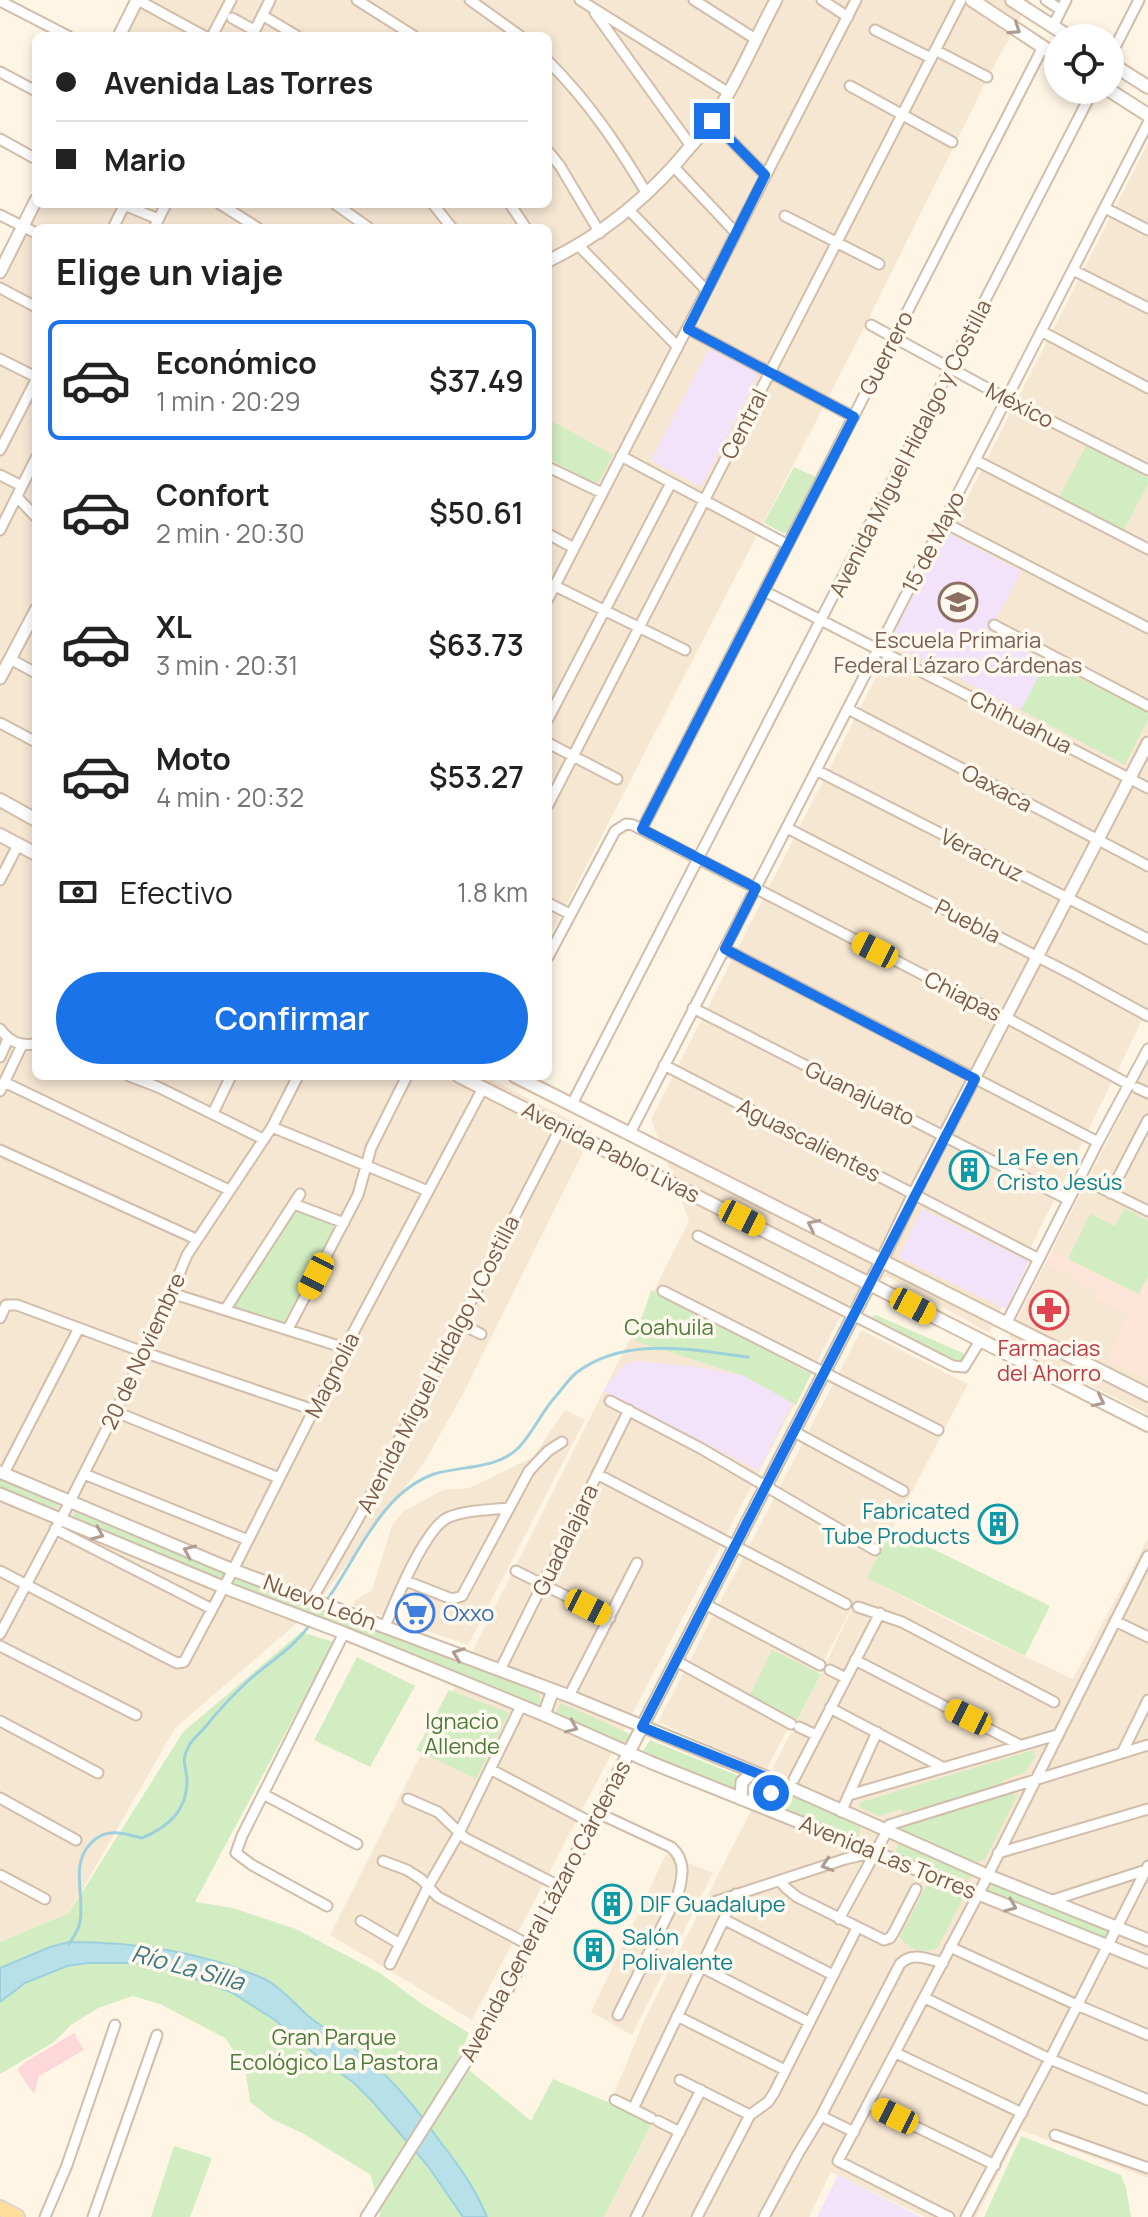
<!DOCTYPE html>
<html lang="es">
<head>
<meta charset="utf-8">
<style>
  :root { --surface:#fff; --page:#f2f2f2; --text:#222; --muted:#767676; --line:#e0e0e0; --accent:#1a73e8 }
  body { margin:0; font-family:Manrope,sans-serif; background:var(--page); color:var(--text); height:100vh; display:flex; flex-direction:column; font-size:30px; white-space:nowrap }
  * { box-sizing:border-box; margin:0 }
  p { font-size:26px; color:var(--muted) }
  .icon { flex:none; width:44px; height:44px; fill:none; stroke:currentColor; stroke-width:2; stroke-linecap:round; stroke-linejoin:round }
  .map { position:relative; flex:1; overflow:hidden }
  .drawer { position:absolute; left:32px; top:224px; width:520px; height:856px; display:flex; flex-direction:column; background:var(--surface); border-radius:12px; box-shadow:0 4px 12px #0003 }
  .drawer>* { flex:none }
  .hud { position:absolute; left:32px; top:32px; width:520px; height:176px; border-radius:12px; box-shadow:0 4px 12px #0003; display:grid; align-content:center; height:176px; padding:0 24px; background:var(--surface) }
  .tools { position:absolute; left:1044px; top:24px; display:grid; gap:16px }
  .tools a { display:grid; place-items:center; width:80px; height:80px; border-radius:50%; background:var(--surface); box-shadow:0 4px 12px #0003; font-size:40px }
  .end { position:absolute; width:36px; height:36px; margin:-18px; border:10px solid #1a73e8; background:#fff; box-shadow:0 0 0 4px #fff }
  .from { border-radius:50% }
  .car { position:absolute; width:24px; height:48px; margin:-24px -12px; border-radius:10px; box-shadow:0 0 6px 2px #0007; background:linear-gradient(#f5c518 24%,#345 0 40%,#f5c518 0 76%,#345 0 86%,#f5c518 0) }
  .hud b { display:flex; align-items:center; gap:28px; height:76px; font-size:30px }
  .hud b+b { border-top:2px solid var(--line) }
  .hud i { width:20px; height:20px; background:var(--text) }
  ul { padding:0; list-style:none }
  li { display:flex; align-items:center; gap:24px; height:120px; margin:0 16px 12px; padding:0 8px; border:4px solid transparent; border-radius:12px }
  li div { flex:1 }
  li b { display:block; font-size:30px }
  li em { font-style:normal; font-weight:600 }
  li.active { border-color:var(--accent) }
  li>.icon { width:72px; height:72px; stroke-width:1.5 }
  h2 { padding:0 24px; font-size:36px; line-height:96px }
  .pay { display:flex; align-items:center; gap:20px; height:88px; padding:0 24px; font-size:30px }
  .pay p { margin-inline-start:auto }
  .action { display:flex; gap:16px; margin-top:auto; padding:16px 24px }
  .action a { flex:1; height:92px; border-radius:48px; background:var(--accent); color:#fff; font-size:32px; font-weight:600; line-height:92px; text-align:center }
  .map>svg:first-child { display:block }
</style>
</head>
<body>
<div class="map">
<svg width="1148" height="2217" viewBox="0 0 1148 2217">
  <rect width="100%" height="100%" fill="#fef5e5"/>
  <path fill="#f6e7d3" d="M134,0H1030L986,81L862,332L548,940V228H36V1076H485L593,1132L464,1392L425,1461L312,1610L175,1728L69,1913L0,1942V264L36,193V204H548V36H115Z
    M1148,143V1008L989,1333L887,1276L846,1306L472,2020L330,1935L689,1221L651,1119Z
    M1148,1061V1414L1005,1343Z
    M861,1330L968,1384L867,1578L966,1629L1073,1679L1148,1538V2178L1021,2130L976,2217H925L831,2172L809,2217H604L653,2121L610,2103L648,2012L821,1674L861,1590L766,1770L658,1722Z
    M565,1410L585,1420L468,1645L354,1606V1601L372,1590L392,1525L404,1511L443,1490L469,1488L533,1457Z
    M666,1854L713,1873L632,2035L591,2012Z"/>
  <path fill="#ffe5d8" d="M1051,1252L1065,1259H1068L1139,1295L1148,1277V1379L1108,1360L1129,1315L1095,1299L1098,1293L1076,1282L1077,1278L1046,1264Z"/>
  <path fill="#f2e2fa" d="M709,349L759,373L702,485H698L651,460Z
    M950,534L1021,571L989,633L1046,662L1021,710L894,644L891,639L944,536Z
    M922,1209L1029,1261L1006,1309L899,1257Z
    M635,1361L691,1366L744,1376L792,1402L759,1471L603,1390L623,1366Z
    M838,2175L921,2217H817Z"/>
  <path fill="#fcd8db" d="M74,2033L84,2050L39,2076L34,2094L17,2070L25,2062Z"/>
  <path fill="#d2edc2" d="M548,419L613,455L599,482L593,483L548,458Z
    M1087,444L1148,478V484L1124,530L1059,498Z
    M794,467L818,478L789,532L783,533L764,523Z
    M1046,662L1148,712V719L1125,765L1021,710Z
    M1124,1208L1148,1221V1276L1139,1294L1068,1259L1090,1214L1115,1226Z
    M299,1210L332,1224L334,1229L283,1323L277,1324L235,1311L234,1305L295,1211Z
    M651,1290L811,1374L796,1405L744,1376L635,1341Z
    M876,1315L965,1354L966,1356L961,1364L869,1318Z
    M0,1480L59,1504L55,1512L0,1490Z
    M76,1511L225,1573L222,1579L72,1518Z
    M892,1529L1050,1606L1025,1656L867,1578Z
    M238,1575L368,1628L537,1692L541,1702L536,1709L453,1677L234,1584Z
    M301,1632L334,1642L195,1902L233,1908L296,1929L380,1973L422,2004L469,2033L457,2060L531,2121L553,2079L653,2121L604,2217H379L380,2214L371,2175L302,2133L272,2119L250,2102L245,2067L225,2038L160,2004L133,1996L98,2008L71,2025L54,2042L0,2074V1942L69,1913L183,1732Z
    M772,1650L821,1674L795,1724L748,1699Z
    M357,1657L415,1686L370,1767L314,1740Z
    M449,1690L507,1712L508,1715L476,1779L416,1750Z
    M561,1703L630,1734L624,1746L554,1717Z
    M650,1740L741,1777L736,1785L735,1792L642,1753Z
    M1034,1750L1035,1757L1025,1772L1002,1781V1785L903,1813L901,1809L879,1816L859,1807L861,1802Z
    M778,1788L860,1827V1833L856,1838L770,1804Z
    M1011,1791L1017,1796L985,1859L974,1863L889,1826Z
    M901,1842L971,1873L970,1879L968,1880L896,1853L897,1845Z
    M991,1882L1109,1930L1105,1939L988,1891Z
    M932,1883L960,1895L962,1900L938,1947C925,1955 907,1949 900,1937L926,1886Z
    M1021,2136L1121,2175L1126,2188L1131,2217H984Z
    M174,2146L212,2158L190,2217H151Z"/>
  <path fill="#b8e0e9" stroke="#9dd0dc" stroke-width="2" d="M69,1942C135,1942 199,1951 260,1977C278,1984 293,2002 307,2015C324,2029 344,2040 361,2054C393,2079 416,2108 439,2140C459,2166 474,2186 487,2217H463L428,2166L373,2102L354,2083L318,2057L275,2020L231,1992L170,1970L136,1963H88L67,1966L25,1983L0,2002V1968L50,1947Z"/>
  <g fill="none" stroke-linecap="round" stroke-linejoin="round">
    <path stroke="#9dd0dc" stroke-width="3" d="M329,1597C359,1554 381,1493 434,1474C460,1466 495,1469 516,1450C531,1437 541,1412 556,1396C562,1389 569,1379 576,1373C625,1335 692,1350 748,1357
      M69,1944C73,1937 79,1930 80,1922C85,1895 70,1866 90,1844C105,1827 123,1833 142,1838C168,1827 187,1811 187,1780C186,1764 180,1761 190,1744C194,1738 201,1732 206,1726C219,1710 233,1695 248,1681C270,1661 294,1648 311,1623"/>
    <defs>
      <path id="minor" d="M138,0L204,36
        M357,0L414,36
        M470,0L520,36
        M580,0L729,93
        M694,0L757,40
        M822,0L848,17
        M1046,0L1061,10
        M2,2L68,36
        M595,13L691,146
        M262,15L297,36
        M232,18L254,30
        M1053,26L1066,0
        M875,30L931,58
        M212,36L231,0
        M252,36L270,0
        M935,50L987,77
        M1110,57L1139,0
        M548,61C589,102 617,144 647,194
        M0,72L36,91
        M850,86L952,142
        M712,121L765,175
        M0,139L36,159
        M548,151L560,166L600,233
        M674,167L736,233
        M122,204L158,219
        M220,204L258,228
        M335,204L369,228
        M433,204L452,228
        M510,204L526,228
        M1105,208L1148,230
        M629,210L706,290
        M0,215L36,233
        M785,216L879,264
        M113,228L125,204
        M154,228L166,204
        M579,246L678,347
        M1073,270L1148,308
        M0,288L36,307
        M871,325L1007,399L1148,470
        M688,329L854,417
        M1041,331L1148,388
        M0,359L36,377
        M0,450L36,380
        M621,456L788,545
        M975,460L1148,549
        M548,467L602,493
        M0,475L22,486
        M17,497L36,517
        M943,522L1148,628
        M0,530L36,458
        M548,534L574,548
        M555,586L685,650
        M764,591L1148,788
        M548,599L856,0
        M994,625L1148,706
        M10,659L36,673
        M848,709L1148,866
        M548,719L671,483
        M0,723L36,742
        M548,743L617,779
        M816,770L1148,939
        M548,805L961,0
        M787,828L1073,975L1148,1016
        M642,829L1043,47
        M0,880L18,845
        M548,903L570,914
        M725,949L1098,1142
        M548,957L615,831L626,824L633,825L1007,1018L1128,1084
        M693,1008L1069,1200
        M0,1029C10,1042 19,1046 36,1044
        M0,1057L8,1039
        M664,1065L1039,1259
        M129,1076L158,1087L263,1139
        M4,1082L229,1190
        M1137,1088L1148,1093
        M0,1091L22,1045
        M572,1104L1093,90
        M213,1113L231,1076
        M272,1127L428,1191
        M630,1133L1148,123
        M0,1150L196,1239
        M1095,1185L1148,1211
        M1110,1193L1148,1120
        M294,1204L344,1223
        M698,1236L953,1366L964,1367L980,1341
        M663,1291L938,1430
        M171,1293L345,1348
        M225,1310L300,1194
        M0,1318L6,1305H17L146,1353L314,1410
        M459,1323L481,1334
        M1006,1324L1098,1142L1148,1049
        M288,1329L358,1195L371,1148L407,1076
        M610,1401L702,1449L875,1550
        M116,1412L279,1478
        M793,1431L903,1491
        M4,1473L79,1328
        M84,1474L248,1540
        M597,1474L846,1604
        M55,1529L212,1609
        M0,1571L165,1657L177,1663L184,1662L233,1570L345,1348L483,1088
        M516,1571L610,1618
        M406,1581L452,1599L462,1596L529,1471L548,1451L562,1442
        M312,1599L358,1519L561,1127
        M705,1604L820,1665
        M858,1607L902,1622L1054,1702
        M1115,1621L1148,1637
        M385,1626C395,1602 424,1530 447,1518C465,1510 489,1510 509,1508
        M0,1634L61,1519L154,1335L187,1255L272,1127L298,1076
        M0,1646L136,1715
        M855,1660L1020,1745
        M676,1661L791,1724
        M500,1670L629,1410
        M830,1670L846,1678
        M569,1696L637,1563
        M830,1708L942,1767
        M0,1721L98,1773
        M799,1727L816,1735
        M1122,1753L1148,1700
        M490,1769L592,1823
        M794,1779L880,1613
        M263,1794L357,1844
        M849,1795L1057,1735
        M0,1798L76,1840
        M408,1799L438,1812L465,1838L559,1886
        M841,1812L877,1732
        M598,1813L671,1847C686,1860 683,1876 678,1894L618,2015
        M889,1825L1148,1745
        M998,1853L1148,1809
        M383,1861L407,1870L421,1879L438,1897L529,1945
        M0,1875L45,1899
        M780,1881L786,1888L797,1897L884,1940L890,1938L894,1932L916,1889
        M1050,1901L1146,1870
        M714,1902L845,1859L875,1852
        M327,1906L252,1865L236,1853L242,1836L344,1633
        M839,1919L887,1831
        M725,1920L833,1975
        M361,1921L400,1944
        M950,1947L1077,2005L1148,2035
        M390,1964L428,1887L459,1833L521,1706
        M701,1967L809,2022
        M925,1998L1050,2059L1148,2100
        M677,2016L785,2070
        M896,2053L1022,2113
        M680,2080L750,2115
        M615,2100L651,2118
        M869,2104L995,2165
        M633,2109L736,1894
        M821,2116L854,2132
        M658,2121L680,2132
        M1055,2135L1148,2168
        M45,2217L67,2165L115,2025
        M93,2217L157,2035
        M636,2217L701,2090
        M697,2217L750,2115L768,2102L774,2093L857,1928
        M764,2217L798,2154L821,2116L900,1964C912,1951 928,1959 943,1963
        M949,2217L838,2161L979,1893L1148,1556
        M966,2217L1050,2059L1148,1866"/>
      <path id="tertiary" d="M119,36L137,0
        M548,261C604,234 650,196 690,147C698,138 707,129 713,119C738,81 755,39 776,0
        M0,272L36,200
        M0,678L36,610
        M0,1472L233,1570L569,1696L771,1779L987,1875L1148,1940
        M0,1494L223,1587L344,1633L544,1715L652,1763L1148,1962
        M544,1715L553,1690
        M741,1799L742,1782L753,1772
        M761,1806L771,1793V1779
        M367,2217L467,2059L499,2005L882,1260L914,1194L1148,743"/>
      <path id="secondary" d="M972,0L1058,57
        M1012,0L1071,38
        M1110,63L1148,87
        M1109,90L1148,115
        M0,800L36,820
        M0,835L36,854
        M459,1076L1148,1425
        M515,1076L1148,1395"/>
      <path id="primary" d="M0,2208L17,2217"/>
    </defs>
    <use href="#minor" stroke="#d0bdaa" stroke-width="13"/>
    <use href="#tertiary" stroke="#d0bdaa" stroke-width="15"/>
    <use href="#secondary" stroke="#d6bfaa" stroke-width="16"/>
    <use href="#primary" stroke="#dcd4cf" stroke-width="18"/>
    <use href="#minor" stroke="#fff" stroke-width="9"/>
    <use href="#tertiary" stroke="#fff" stroke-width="11"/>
    <use href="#secondary" stroke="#fff" stroke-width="12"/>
    <use href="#primary" stroke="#ffdd9b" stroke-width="14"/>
  </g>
  <defs><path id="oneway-chevron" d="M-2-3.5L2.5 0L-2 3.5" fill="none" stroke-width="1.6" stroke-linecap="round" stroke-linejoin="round" transform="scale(2)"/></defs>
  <g stroke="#af9d91">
    <use href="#oneway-chevron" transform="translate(1015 29) rotate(34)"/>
    <use href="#oneway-chevron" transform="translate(813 1225) rotate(-153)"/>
    <use href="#oneway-chevron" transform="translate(1099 1401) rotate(26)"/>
    <use href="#oneway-chevron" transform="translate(98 1534) rotate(23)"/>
    <use href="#oneway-chevron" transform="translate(189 1551) rotate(-157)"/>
    <use href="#oneway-chevron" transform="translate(458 1654) rotate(-160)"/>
    <use href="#oneway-chevron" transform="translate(572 1727) rotate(24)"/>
    <use href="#oneway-chevron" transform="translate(827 1865) rotate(162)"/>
    <use href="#oneway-chevron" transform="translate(1011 1906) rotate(22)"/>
  </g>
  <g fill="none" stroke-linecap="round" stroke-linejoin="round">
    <path stroke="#1a73e8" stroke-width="10" d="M712,121L765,175L688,329L854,417L642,829L756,888L725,949L975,1079L642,1727L771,1779V1793"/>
  </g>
  <defs>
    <symbol id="school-ring" viewBox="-11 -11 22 22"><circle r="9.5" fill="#fff9ed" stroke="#8d6e63" stroke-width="1.5"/><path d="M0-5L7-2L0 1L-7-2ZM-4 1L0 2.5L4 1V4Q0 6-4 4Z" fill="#8d6e63"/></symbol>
    <symbol id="building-ring" viewBox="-11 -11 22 22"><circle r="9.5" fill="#fff9ed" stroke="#0f9aa8" stroke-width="1.5"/><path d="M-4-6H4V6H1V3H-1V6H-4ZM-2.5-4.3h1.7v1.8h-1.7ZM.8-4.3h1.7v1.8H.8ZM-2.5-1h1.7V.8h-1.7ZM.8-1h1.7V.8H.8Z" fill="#0f9aa8"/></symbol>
    <symbol id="pharmacy-ring" viewBox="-11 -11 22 22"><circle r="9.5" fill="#fff9ed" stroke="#e0444e" stroke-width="1.5"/><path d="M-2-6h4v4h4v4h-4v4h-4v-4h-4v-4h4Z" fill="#e0444e"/></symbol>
    <symbol id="supermarket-ring" viewBox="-11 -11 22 22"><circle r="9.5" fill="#fff9ed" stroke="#3f7fe0" stroke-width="1.5"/><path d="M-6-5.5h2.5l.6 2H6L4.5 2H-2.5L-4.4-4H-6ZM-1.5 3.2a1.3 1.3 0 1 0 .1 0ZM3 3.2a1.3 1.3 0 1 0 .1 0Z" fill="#3f7fe0"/></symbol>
  </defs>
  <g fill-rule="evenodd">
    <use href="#school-ring" x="936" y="580" width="44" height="44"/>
    <use href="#building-ring" x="947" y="1148" width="44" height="44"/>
    <use href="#pharmacy-ring" x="1027" y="1288" width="44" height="44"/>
    <use href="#building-ring" x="976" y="1502" width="44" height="44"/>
    <use href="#supermarket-ring" x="393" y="1591" width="44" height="44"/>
    <use href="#building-ring" x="590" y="1882" width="44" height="44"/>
    <use href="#building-ring" x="572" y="1928" width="44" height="44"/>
  </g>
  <g text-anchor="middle" stroke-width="7" stroke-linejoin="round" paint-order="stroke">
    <g font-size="22" fill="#795b48" stroke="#fff9ed">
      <text transform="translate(886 353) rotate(-63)" y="8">Guerrero</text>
      <text transform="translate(1020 405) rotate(27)" y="8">México</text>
      <text transform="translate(744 424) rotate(-63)" y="8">Central</text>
      <text transform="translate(910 448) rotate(-63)" y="8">Avenida Miguel Hidalgo y Costilla</text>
      <text transform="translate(933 542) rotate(-63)" y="8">15 de Mayo</text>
      <text transform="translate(1021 722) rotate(27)" y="8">Chihuahua</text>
      <text transform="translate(997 788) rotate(28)" y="8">Oaxaca</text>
      <text transform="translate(982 855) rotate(27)" y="8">Veracruz</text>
      <text transform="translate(968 921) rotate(27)" y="8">Puebla</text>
      <text transform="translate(963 996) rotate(27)" y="8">Chiapas</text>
      <text transform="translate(860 1093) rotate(26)" y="8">Guanajuato</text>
      <text transform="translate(809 1140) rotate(27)" y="8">Aguascalientes</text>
      <text transform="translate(611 1152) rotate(27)" y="8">Avenida Pablo Livas</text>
      <text transform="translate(143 1351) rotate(-65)" y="8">20 de Noviembre</text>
      <text transform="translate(438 1364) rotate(-63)" y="8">Avenida Miguel Hidalgo y Costilla</text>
      <text transform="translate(332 1375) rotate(-63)" y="8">Magnolia</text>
      <text transform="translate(565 1540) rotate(-64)" y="8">Guadalajara</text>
      <text transform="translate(320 1602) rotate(21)" y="8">Nuevo León</text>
      <text transform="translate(888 1857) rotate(22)" y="8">Avenida Las Torres</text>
      <text transform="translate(545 1911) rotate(-62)" y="8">Avenida General Lázaro Cárdenas</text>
    </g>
    <g font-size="22" fill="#785e54" stroke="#fff9ed">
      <text x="958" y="648">Escuela Primaria<tspan x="958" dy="25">Federal Lázaro Cárdenas</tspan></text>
    </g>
    <g font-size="22" fill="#0d838f" stroke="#fff9ed" text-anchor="start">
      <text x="997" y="1165">La Fe en<tspan x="997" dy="25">Cristo Jesús</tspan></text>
      <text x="970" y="1519" text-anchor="end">Fabricated<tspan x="970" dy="25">Tube Products</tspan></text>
      <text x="640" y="1912">DIF Guadalupe</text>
      <text x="622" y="1945">Salón<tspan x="622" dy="25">Polivalente</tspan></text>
    </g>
    <g font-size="22" fill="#4c7a3c" stroke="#fff9ed">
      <text x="669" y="1335">Coahuila</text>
      <text x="462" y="1729">Ignacio<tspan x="462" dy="25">Allende</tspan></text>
      <text x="334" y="2045">Gran Parque<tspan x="334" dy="25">Ecológico La Pastora</tspan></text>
    </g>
    <g font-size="22" fill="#be3a42" stroke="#fff9ed">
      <text x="1049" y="1356">Farmacias<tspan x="1049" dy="25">del Ahorro</tspan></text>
    </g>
    <g font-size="22" fill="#366cbe" stroke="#fff9ed" text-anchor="start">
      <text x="443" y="1621">Oxxo</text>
    </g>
    <g font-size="24" font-style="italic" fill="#3d7887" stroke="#fff9ed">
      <text transform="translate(188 1968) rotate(15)" y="8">Río La Silla</text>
    </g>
  </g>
</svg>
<div class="tools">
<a><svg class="icon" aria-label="locate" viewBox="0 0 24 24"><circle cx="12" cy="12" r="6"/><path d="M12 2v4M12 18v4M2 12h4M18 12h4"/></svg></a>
</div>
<i class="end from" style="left:771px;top:1793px"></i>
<i class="end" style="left:712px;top:121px"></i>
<i class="car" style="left:875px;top:950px;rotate:297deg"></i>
<i class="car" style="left:742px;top:1218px;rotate:117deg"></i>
<i class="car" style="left:316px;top:1276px;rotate:207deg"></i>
<i class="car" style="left:913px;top:1306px;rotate:118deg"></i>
<i class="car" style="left:588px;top:1607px;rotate:117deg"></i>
<i class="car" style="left:968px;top:1717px;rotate:296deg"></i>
<i class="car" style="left:895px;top:2116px;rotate:296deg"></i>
<div class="hud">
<b><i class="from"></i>Avenida Las Torres</b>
<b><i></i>Mario</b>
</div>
<section class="drawer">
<h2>Elige un viaje</h2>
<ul>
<li class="active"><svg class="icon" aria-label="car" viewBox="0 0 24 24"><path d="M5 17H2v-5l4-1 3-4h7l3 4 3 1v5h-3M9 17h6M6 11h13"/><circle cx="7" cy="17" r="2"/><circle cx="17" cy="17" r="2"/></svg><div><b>Económico</b><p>1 min · 20:29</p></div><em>$37.49</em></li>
<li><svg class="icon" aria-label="car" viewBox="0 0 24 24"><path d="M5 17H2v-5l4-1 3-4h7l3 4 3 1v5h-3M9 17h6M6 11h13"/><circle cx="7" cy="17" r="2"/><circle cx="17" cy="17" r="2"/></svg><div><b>Confort</b><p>2 min · 20:30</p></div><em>$50.61</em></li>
<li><svg class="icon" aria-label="car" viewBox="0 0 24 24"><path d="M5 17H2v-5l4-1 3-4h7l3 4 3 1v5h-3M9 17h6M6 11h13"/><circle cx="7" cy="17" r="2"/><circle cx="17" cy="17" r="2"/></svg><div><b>XL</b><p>3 min · 20:31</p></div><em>$63.73</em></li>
<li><svg class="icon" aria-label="car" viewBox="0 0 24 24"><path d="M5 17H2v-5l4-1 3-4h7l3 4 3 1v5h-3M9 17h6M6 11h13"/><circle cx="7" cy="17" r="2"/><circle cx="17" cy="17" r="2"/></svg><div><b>Moto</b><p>4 min · 20:32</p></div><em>$53.27</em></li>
</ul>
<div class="pay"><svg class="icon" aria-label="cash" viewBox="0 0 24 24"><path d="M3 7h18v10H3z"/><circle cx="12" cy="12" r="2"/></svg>Efectivo<p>1.8 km</p></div>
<div class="action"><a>Confirmar</a></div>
</section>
</div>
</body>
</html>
